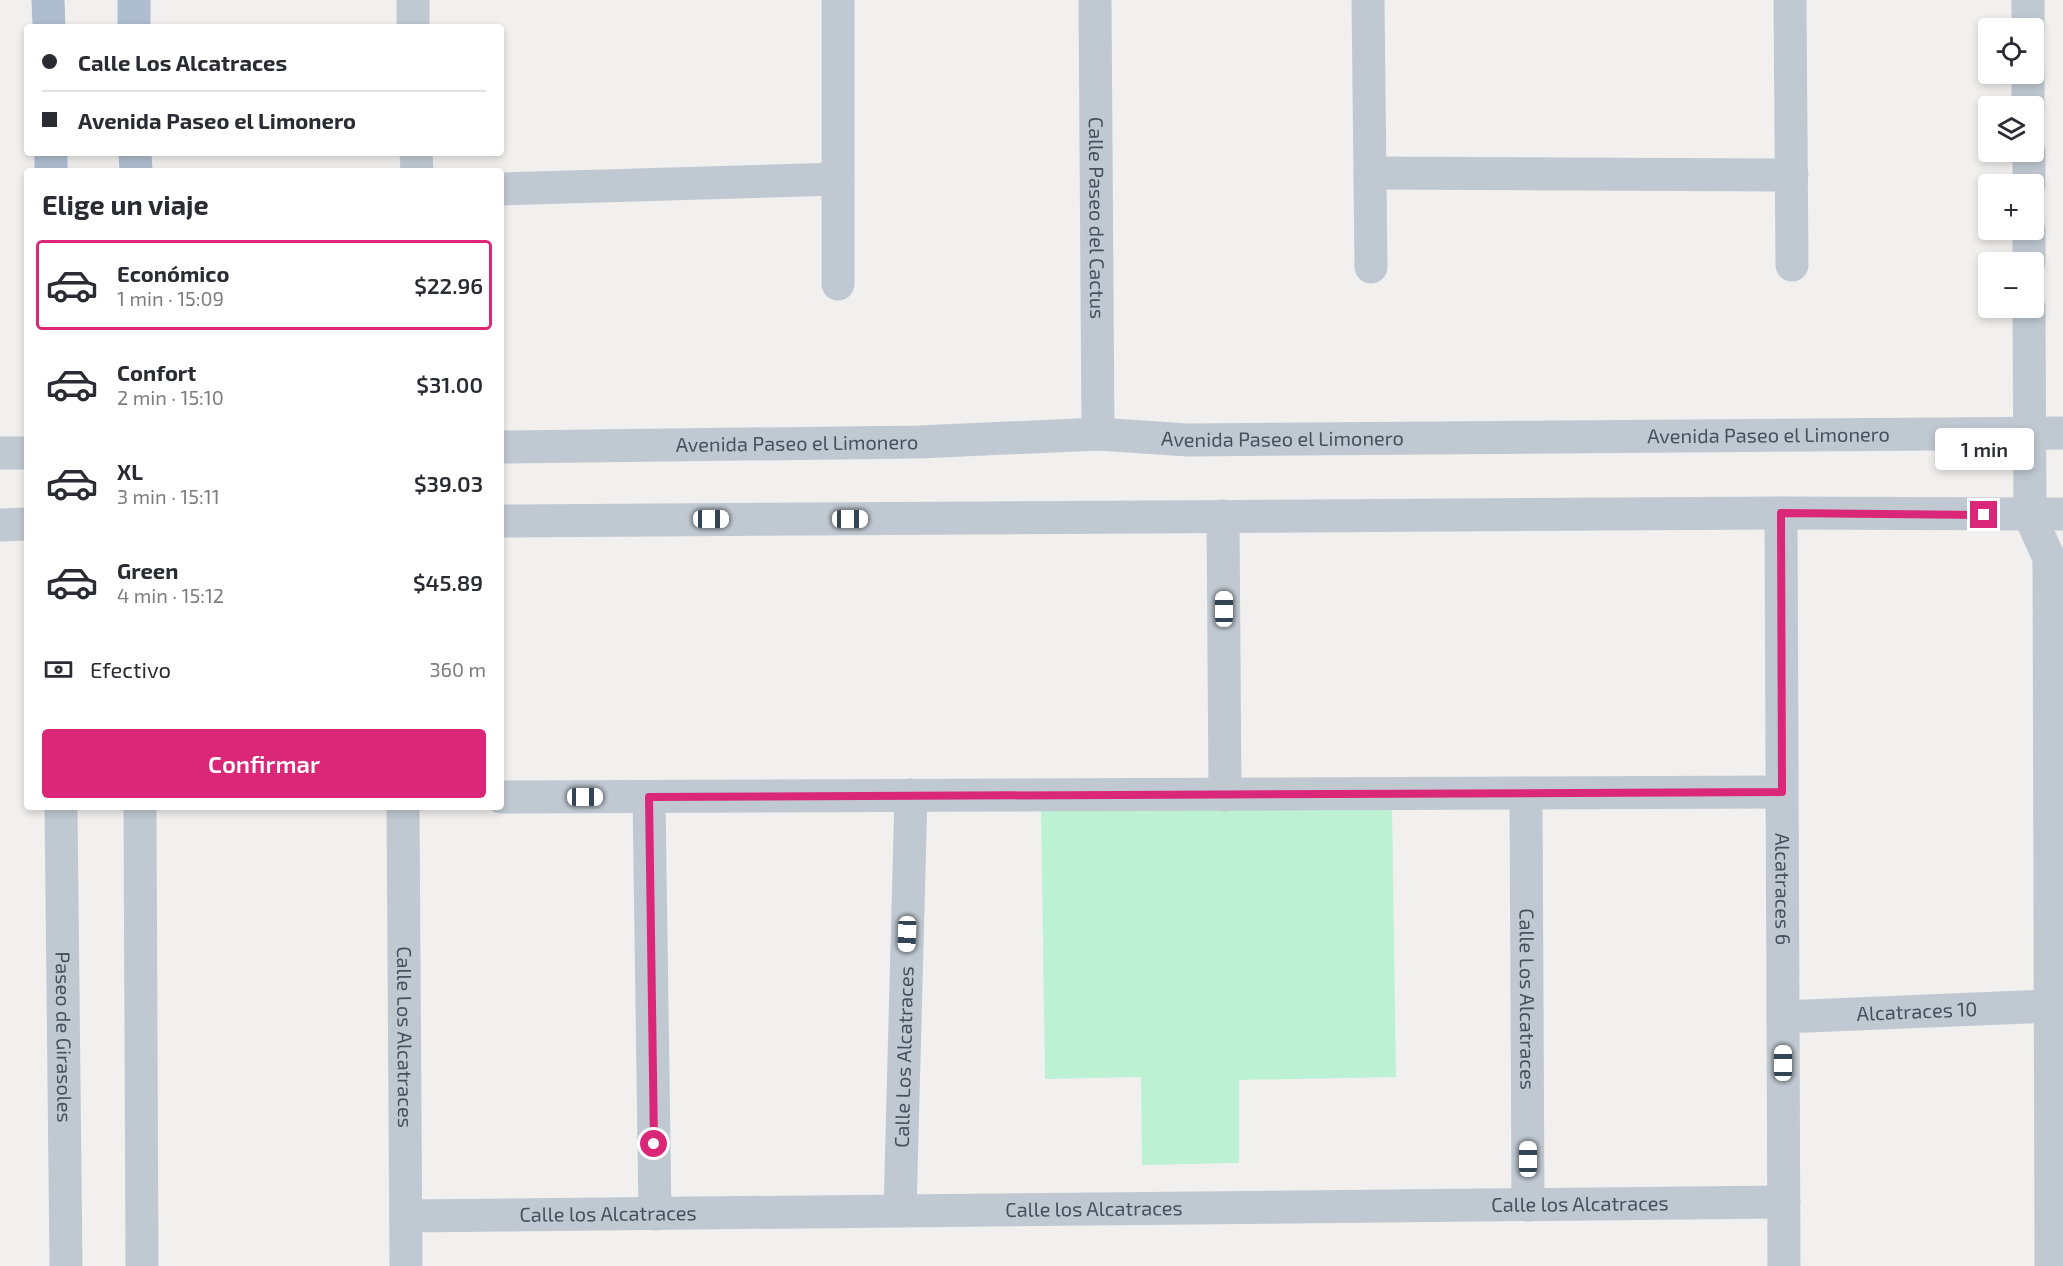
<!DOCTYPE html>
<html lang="es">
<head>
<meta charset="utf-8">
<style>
  :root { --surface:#fff; --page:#f2f2f3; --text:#2b2b33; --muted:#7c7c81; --line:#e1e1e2; --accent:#db2777 }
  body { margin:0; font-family:"Exo 2",sans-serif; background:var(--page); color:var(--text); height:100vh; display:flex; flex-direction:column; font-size:22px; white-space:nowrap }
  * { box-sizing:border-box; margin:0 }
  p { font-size:20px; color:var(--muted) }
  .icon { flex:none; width:33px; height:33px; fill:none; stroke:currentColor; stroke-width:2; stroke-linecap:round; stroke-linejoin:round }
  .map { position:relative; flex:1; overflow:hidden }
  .side { position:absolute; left:24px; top:168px; width:480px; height:642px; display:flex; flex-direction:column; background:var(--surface); border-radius:6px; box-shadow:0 3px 9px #0003 }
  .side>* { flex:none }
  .top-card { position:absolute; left:24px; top:24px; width:480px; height:132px; border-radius:6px; box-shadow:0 3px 9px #0003; display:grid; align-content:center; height:132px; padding:0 18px; background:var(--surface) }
  .tools { position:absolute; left:1978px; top:18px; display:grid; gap:12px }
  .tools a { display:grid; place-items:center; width:66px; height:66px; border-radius:6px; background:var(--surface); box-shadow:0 3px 9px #0003; font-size:30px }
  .end { position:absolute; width:27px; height:27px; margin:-14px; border:8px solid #db2777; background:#fff; box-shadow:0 0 0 3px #fff }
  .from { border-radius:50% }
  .bubble { position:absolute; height:42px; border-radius:6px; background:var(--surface); box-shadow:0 3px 9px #0003; font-size:20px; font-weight:600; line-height:42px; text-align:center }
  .car { position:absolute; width:18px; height:36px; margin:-18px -9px; border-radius:8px; box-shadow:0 0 4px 2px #0007; background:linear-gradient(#fff 24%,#345 0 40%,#fff 0 76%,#345 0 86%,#fff 0) }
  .top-card b { display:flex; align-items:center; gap:21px; height:57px; font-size:22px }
  .top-card b+b { border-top:2px solid var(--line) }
  .top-card i { width:15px; height:15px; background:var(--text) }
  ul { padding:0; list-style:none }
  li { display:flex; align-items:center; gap:18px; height:90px; margin:0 12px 9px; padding:0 6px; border:3px solid transparent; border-radius:6px }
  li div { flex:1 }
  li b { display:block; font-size:22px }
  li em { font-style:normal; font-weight:600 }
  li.active { border-color:var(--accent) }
  li>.icon { width:54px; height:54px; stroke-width:1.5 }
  h2 { padding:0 18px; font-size:27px; line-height:72px }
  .pay { display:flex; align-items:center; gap:15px; height:66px; padding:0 18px; font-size:22px }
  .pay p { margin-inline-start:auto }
  .cta { display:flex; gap:12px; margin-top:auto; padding:12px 18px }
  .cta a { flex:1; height:69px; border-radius:6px; background:var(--accent); color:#fff; font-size:24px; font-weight:600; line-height:69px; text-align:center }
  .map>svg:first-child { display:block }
</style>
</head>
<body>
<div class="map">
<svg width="2063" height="1266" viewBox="0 0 2063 1266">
  <rect width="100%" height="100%" fill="#f2f0ef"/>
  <path fill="#bdf1d4" d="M1392,803L1396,1077L1239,1080V1163L1142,1165L1141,1077L1045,1079L1041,810Z"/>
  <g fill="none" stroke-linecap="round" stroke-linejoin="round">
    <g stroke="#c0c9d2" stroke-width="33">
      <path d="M413,0V27"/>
      <path d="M838,0V284"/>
      <path id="s1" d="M1095,0L1098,434"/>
      <path d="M1368,0L1371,267"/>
      <path d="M1790,0L1792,265"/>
      <path d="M2028,0V28"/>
      <path d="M2028,74V106"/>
      <path d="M2029,152V184"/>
      <path d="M416,153L417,171"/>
      <path d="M1370,173L1792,175"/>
      <path d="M501,189L838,179"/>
      <path d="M2029,230V262"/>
      <path d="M2029,308L2030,516L2049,558L2051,1266"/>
      <path id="s2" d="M501,447L919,442L1098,434L1188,440L2063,433"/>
      <path d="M0,453H27"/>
      <path id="s3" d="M1781,513L1784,1266"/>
      <path d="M1223,516L1225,795"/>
      <path d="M501,521L1781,513L2063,514"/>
      <path d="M0,525L27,524"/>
      <path id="s4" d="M1526,793L1528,1205"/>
      <path d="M501,797L1782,792"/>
      <path d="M649,797L655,1214"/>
      <path id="s5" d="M61,807L66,1266"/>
      <path d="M140,807L142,1266"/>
      <path id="s6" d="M403,807L406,1266"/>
      <path id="s7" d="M1783,1017L2049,1006"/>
      <path id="s8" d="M900,1211L911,795"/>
      <path id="s9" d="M406,1216L1784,1202"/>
    </g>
    <path stroke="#aebdcf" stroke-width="33" d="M48,0L49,27
      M134,0V27
      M51,153V171
      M135,153L136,171"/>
  </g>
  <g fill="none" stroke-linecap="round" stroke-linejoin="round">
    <path stroke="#db2777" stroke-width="8" d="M654,1144L649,797L1782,792L1781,513L1984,515"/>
  </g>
  <g text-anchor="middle" stroke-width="6" stroke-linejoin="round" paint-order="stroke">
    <g font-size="20" fill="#47515e" stroke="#fff">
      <text dy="7" stroke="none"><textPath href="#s1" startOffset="218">Calle Paseo del Cactus</textPath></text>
      <text dy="7" stroke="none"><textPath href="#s2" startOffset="1268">Avenida Paseo el Limonero</textPath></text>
      <text dy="7" stroke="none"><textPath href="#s2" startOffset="782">Avenida Paseo el Limonero</textPath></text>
      <text dy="7" stroke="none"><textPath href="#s2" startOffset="296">Avenida Paseo el Limonero</textPath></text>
      <text dy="7" stroke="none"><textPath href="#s3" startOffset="376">Alcatraces 6</textPath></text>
      <text dy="7" stroke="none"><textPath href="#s4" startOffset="206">Calle Los Alcatraces</textPath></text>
      <text dy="7" stroke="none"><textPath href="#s7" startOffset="134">Alcatraces 10</textPath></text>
      <text dy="7" stroke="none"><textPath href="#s5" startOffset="230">Paseo de Girasoles</textPath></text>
      <text dy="7" stroke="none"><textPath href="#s6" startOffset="230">Calle Los Alcatraces</textPath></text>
      <text dy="7" stroke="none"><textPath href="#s8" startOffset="154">Calle Los Alcatraces</textPath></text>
      <text dy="7" stroke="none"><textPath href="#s9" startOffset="1174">Calle los Alcatraces</textPath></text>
      <text dy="7" stroke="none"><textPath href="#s9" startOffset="688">Calle los Alcatraces</textPath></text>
      <text dy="7" stroke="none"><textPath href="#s9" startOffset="202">Calle los Alcatraces</textPath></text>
    </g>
  </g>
</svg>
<div class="tools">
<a><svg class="icon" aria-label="locate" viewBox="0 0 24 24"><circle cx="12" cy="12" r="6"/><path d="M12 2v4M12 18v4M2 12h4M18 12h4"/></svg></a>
<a><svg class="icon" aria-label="layers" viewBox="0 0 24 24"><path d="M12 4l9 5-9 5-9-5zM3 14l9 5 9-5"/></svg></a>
<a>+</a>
<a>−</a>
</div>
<i class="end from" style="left:654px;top:1144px"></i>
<i class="end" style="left:1984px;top:515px"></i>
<div class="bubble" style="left:1935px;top:428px;width:99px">1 min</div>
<i class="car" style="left:711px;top:519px;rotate:90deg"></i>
<i class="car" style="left:850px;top:519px;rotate:90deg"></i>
<i class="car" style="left:1224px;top:609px;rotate:0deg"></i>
<i class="car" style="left:585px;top:797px;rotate:90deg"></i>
<i class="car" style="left:907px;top:934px;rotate:182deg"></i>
<i class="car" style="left:1783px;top:1063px;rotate:0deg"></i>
<i class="car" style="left:1528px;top:1159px;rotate:0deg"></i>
<div class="top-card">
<b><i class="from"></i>Calle Los Alcatraces</b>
<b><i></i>Avenida Paseo el Limonero</b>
</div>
<section class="side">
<h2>Elige un viaje</h2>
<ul>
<li class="active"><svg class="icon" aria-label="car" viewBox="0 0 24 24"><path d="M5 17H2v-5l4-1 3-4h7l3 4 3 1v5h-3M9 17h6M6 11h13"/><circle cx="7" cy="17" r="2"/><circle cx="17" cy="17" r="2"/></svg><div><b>Económico</b><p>1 min · 15:09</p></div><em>$22.96</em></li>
<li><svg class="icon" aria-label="car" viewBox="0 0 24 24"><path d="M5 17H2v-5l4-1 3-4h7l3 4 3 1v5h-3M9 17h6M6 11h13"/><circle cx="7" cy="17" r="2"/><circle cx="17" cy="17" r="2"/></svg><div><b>Confort</b><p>2 min · 15:10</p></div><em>$31.00</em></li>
<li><svg class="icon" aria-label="car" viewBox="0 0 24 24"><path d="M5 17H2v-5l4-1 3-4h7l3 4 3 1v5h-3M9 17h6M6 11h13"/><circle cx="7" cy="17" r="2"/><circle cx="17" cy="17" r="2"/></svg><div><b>XL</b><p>3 min · 15:11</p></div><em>$39.03</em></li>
<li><svg class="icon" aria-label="car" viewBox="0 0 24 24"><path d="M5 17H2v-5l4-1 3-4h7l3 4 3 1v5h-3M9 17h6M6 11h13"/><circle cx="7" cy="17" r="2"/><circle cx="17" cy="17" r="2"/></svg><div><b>Green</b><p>4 min · 15:12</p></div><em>$45.89</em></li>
</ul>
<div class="pay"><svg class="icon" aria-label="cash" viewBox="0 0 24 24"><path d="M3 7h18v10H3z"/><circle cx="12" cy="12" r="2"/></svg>Efectivo<p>360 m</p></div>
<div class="cta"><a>Confirmar</a></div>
</section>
</div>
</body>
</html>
